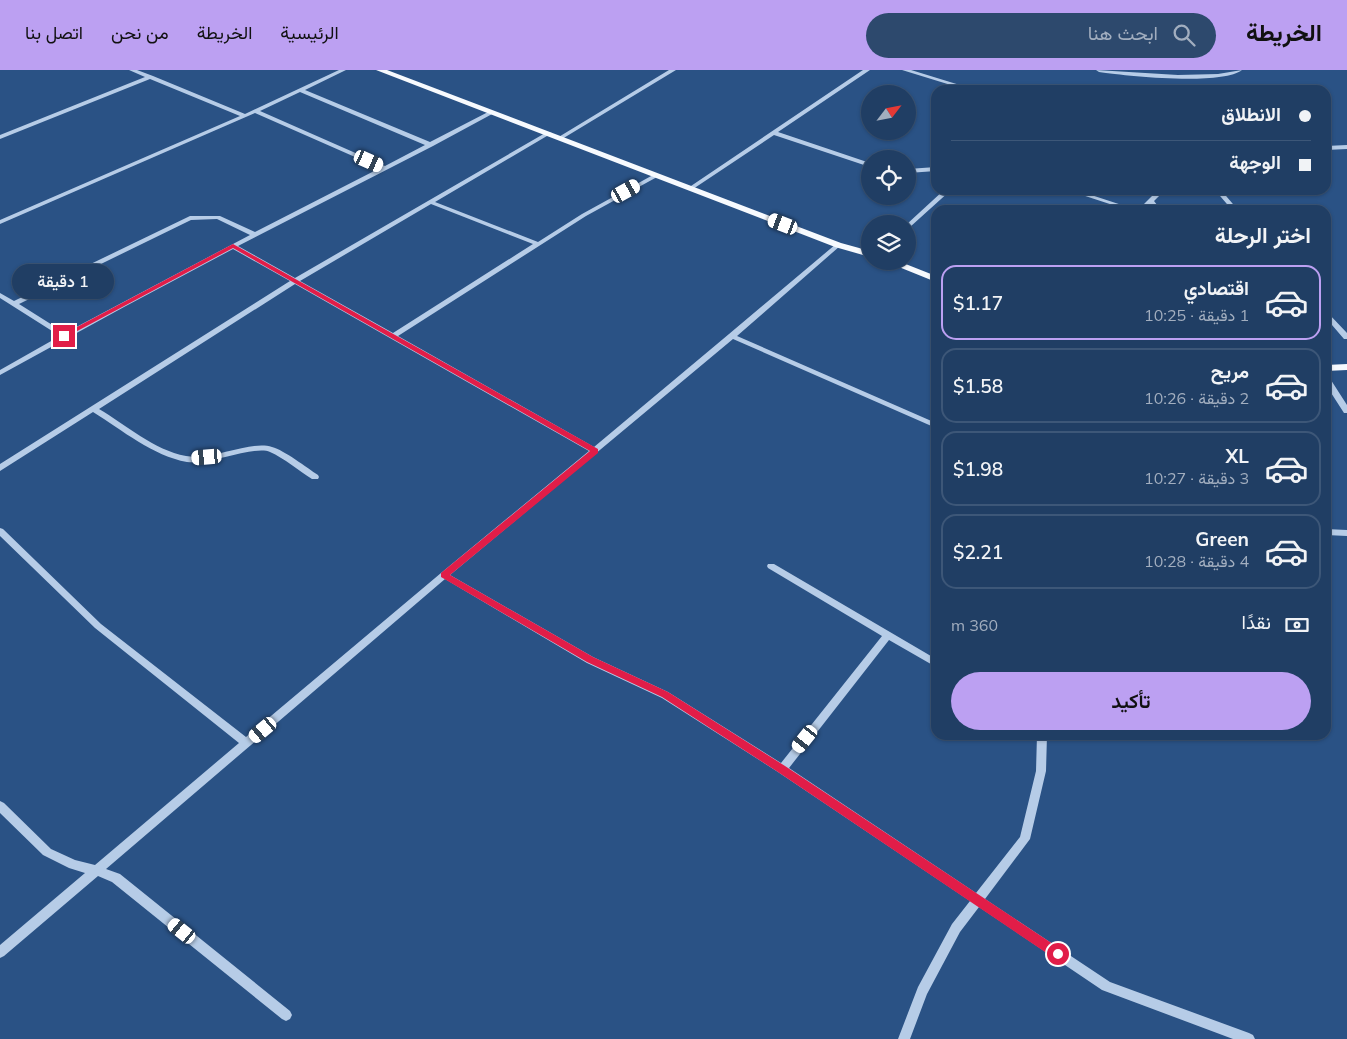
<!DOCTYPE html>
<html lang="ar">
<head>
<meta charset="utf-8">
<style>
  :root { --surface:#203e64; --page:#2d496d; --text:#f1f3f6; --muted:#a2aebf; --line:#3d5778; --accent:#bca0f2 }
  body { margin:0; font-family:Mulish,Vazirmatn,sans-serif; background:var(--page); color:var(--text); direction:rtl; height:100vh; display:flex; flex-direction:column; font-size:19px; white-space:nowrap }
  * { box-sizing:border-box; margin:0 }
  p { font-size:16px; color:var(--muted) }
  .icon { flex:none; width:28px; height:28px; fill:none; stroke:currentColor; stroke-width:2; stroke-linecap:round; stroke-linejoin:round }
  .map { position:relative; flex:1; overflow:hidden; direction:ltr }
  .drawer { position:absolute; left:931px; top:135px; width:400px; height:535px; display:flex; flex-direction:column; background:var(--surface); border-radius:15px; box-shadow:0 1px 4px #0004,0 0 0 1px var(--line); direction:rtl }
  .drawer>* { flex:none }
  .hud { position:absolute; left:931px; top:15px; width:400px; height:110px; border-radius:15px; box-shadow:0 1px 4px #0004,0 0 0 1px var(--line); direction:rtl; display:grid; align-content:center; height:110px; padding:0 20px; background:var(--surface) }
  .needle { width:32px; rotate:58deg }
  .fabs { position:absolute; left:861px; top:15px; display:grid; gap:10px }
  .fabs a { display:grid; place-items:center; width:55px; height:55px; border-radius:50%; background:var(--surface); box-shadow:0 1px 4px #0004,0 0 0 1px var(--line); font-size:25px }
  .end { position:absolute; width:22px; height:22px; margin:-11px; border:6px solid #e11d48; background:#fff; box-shadow:0 0 0 2px #fff }
  .from { border-radius:50% }
  .bubble { position:absolute; height:35px; border-radius:18px; background:var(--surface); box-shadow:0 1px 4px #0004,0 0 0 1px var(--line); font-size:16px; font-weight:600; line-height:35px; text-align:center; direction:rtl }
  .car { position:absolute; width:15px; height:30px; margin:-15px -8px; border-radius:6px; box-shadow:0 0 4px 1px #0007; background:linear-gradient(#fff 24%,#345 0 40%,#fff 0 76%,#345 0 86%,#fff 0) }
  .hud b { display:flex; align-items:center; gap:18px; height:48px; font-size:19px }
  .hud b+b { border-top:1px solid var(--line) }
  .hud i { width:12px; height:12px; background:var(--text) }
  ul { padding:0; list-style:none }
  li { display:flex; align-items:center; gap:15px; height:75px; margin:0 10px 8px; padding:0 10px; border:2px solid var(--line); border-radius:15px }
  li div { flex:1 }
  li b { display:block; font-size:19px }
  li em { font-style:normal; font-weight:600 }
  li.active { border-color:var(--accent) }
  li>.icon { width:45px; height:45px; stroke-width:1.5 }
  h2 { padding:0 20px; font-size:22px; line-height:60px }
  .pay { display:flex; align-items:center; gap:12px; height:55px; padding:0 20px; font-size:19px }
  .pay p { margin-inline-start:auto }
  .button { display:flex; gap:10px; margin-top:auto; padding:10px 20px }
  .button a { flex:1; height:58px; border-radius:30px; background:var(--accent); color:#111; font-size:20px; font-weight:600; line-height:58px; text-align:center }
  header { display:flex; align-items:center; gap:30px; box-sizing:border-box; height:70px; padding:0 25px; background:var(--accent); color:#111 }
  header strong { font-size:24px }
  nav { display:flex; gap:28px; margin-inline-start:auto; font-size:18px }
  .search { width:350px; height:45px; background:var(--page); display:flex; align-items:center; gap:12px; box-sizing:border-box; padding:0 18px; border-radius:28px; color:var(--muted); font-size:19px }
  .map>svg:first-child { display:block }
</style>
</head>
<body>
<header>
<strong>الخريطة</strong>
<div class="search"><svg class="icon" aria-label="search" viewBox="0 0 24 24"><circle cx="10" cy="10" r="6"/><path d="M15 15l6 6"/></svg>ابحث هنا</div>
<nav><a>الرئيسية</a><a>الخريطة</a><a>من نحن</a><a>اتصل بنا</a></nav>
</header>
<div class="map">
<svg width="1347" height="969" viewBox="0 0 1347 969">
  <rect width="100%" height="100%" fill="#2a5285"/>
  <g fill="none" stroke-linecap="round" stroke-linejoin="round">
    <path fill="#b6cce7" fill-rule="evenodd" d="M129,0H137L153,6L245,44L339,0H346L305,20L430,72L490,41H494V43L433,76L238,176L295,208L547,62L552,63L435,132L538,172L582,144L653,105H657V107L586,146L398,266L594,377L729,264L836,174H840V176L737,266L936,353V358L733,269L450,505L593,587L668,622L781,693L882,566L768,498L767,496L768,494H774L936,589V597L889,570L789,698L976,823L1020,767L1036,701L1037,665H1047L1046,701L1030,769L985,829L1110,912L1249,963L1253,965L1255,969H1233L1102,920L979,837L960,862L927,924L910,969H898L918,917L952,854L970,831L778,702L662,628L587,593L445,509L106,799L120,804L290,941L292,945L290,949L286,951L282,949L112,812L98,806L4,886L0,888V875L85,803L69,798L43,785L0,743V731L4,733L51,779L75,790L95,795L239,673L95,558L0,466V458L3,459L101,554L246,667L441,503L589,381L295,214L99,339C126,355 154,380 186,386C213,391 250,370 272,377C284,380 307,398 318,405L319,407L318,409H312C299,401 284,388 270,382C255,375 210,395 187,392C153,386 122,360 93,342L0,401V394L290,211L233,179L124,237L0,305V300L60,266L0,228V223L14,231L190,146H220L255,162L380,98L255,43L0,154V150L240,46L150,9L0,69V65L145,7ZM300,22L425,75L385,96L260,41ZM431,134L533,174L393,263L300,211ZM217,149L250,165L65,263L19,234L191,150Z
      M669,0H676L562,69L557,68Z
      M863,0H870L778,62L870,93V97L774,65L693,119L688,118Z
      M902,0H911L976,20H967Z
      M1096,0L1178,5L1218,4L1242,0C1221,16 1126,6 1099,2Z
      M1347,75V79L1326,80V76Z
      M936,97V101L908,103V99Z
      M944,120H951L910,157L908,158L907,154Z
      M1067,120H1076L1137,140H1128Z
      M1158,120H1165L1154,131L1161,140H1155L1150,134L1145,140H1138Z
      M1215,120H1221L1238,140H1232Z
      M1326,242L1328,243L1347,263V269H1344L1326,248Z
      M1326,307H1329L1347,335V343H1344L1326,315Z
      M1326,459L1347,460V466L1326,465Z"/>
    <path fill="#f7fafe" fill-rule="evenodd" d="M376,0H387L841,173L870,181V187L835,177Z
      M884,191H898L936,206V212Z
      M1347,294V300L1326,301V295Z"/>
  </g>
  <path fill="#e11d48" d="M233,174L598,379V383L450,505L593,587L668,622L785,696L1062,880L1064,884L1062,888L1058,889L1054,888L778,702L662,627L587,592L441,507V503L590,381L233,178L66,267L60,266Z"/>
</svg>
<div class="fabs">
<a><svg class="needle" viewBox="-14 -14 28 28"><path d="M0-13l5 13h-10z" fill="#e53935"/><path d="M0 13l5-13h-10z" fill="#a2aebf"/></svg></a>
<a><svg class="icon" aria-label="locate" viewBox="0 0 24 24"><circle cx="12" cy="12" r="6"/><path d="M12 2v4M12 18v4M2 12h4M18 12h4"/></svg></a>
<a><svg class="icon" aria-label="layers" viewBox="0 0 24 24"><path d="M12 4l9 5-9 5-9-5zM3 14l9 5 9-5"/></svg></a>
</div>
<i class="end from" style="left:1058px;top:884px"></i>
<i class="end" style="left:64px;top:266px"></i>
<div class="bubble" style="left:12px;top:194px;width:102px">1 دقيقة</div>
<i class="car" style="left:369px;top:91px;rotate:114deg"></i>
<i class="car" style="left:626px;top:121px;rotate:61deg"></i>
<i class="car" style="left:783px;top:154px;rotate:291deg"></i>
<i class="car" style="left:207px;top:387px;rotate:265deg"></i>
<i class="car" style="left:263px;top:660px;rotate:230deg"></i>
<i class="car" style="left:805px;top:669px;rotate:219deg"></i>
<i class="car" style="left:182px;top:861px;rotate:309deg"></i>
<div class="hud">
<b><i class="from"></i>الانطلاق</b>
<b><i></i>الوجهة</b>
</div>
<section class="drawer">
<h2>اختر الرحلة</h2>
<ul>
<li class="active"><svg class="icon" aria-label="car" viewBox="0 0 24 24"><path d="M5 17H2v-5l4-1 3-4h7l3 4 3 1v5h-3M9 17h6M6 11h13"/><circle cx="7" cy="17" r="2"/><circle cx="17" cy="17" r="2"/></svg><div><b>اقتصادي</b><p>1 دقيقة · 10:25</p></div><em>$1.17</em></li>
<li><svg class="icon" aria-label="car" viewBox="0 0 24 24"><path d="M5 17H2v-5l4-1 3-4h7l3 4 3 1v5h-3M9 17h6M6 11h13"/><circle cx="7" cy="17" r="2"/><circle cx="17" cy="17" r="2"/></svg><div><b>مريح</b><p>2 دقيقة · 10:26</p></div><em>$1.58</em></li>
<li><svg class="icon" aria-label="car" viewBox="0 0 24 24"><path d="M5 17H2v-5l4-1 3-4h7l3 4 3 1v5h-3M9 17h6M6 11h13"/><circle cx="7" cy="17" r="2"/><circle cx="17" cy="17" r="2"/></svg><div><b>XL</b><p>3 دقيقة · 10:27</p></div><em>$1.98</em></li>
<li><svg class="icon" aria-label="car" viewBox="0 0 24 24"><path d="M5 17H2v-5l4-1 3-4h7l3 4 3 1v5h-3M9 17h6M6 11h13"/><circle cx="7" cy="17" r="2"/><circle cx="17" cy="17" r="2"/></svg><div><b>Green</b><p>4 دقيقة · 10:28</p></div><em>$2.21</em></li>
</ul>
<div class="pay"><svg class="icon" aria-label="cash" viewBox="0 0 24 24"><path d="M3 7h18v10H3z"/><circle cx="12" cy="12" r="2"/></svg>نقدًا<p>360 m</p></div>
<div class="button"><a>تأكيد</a></div>
</section>
</div>
</body>
</html>
